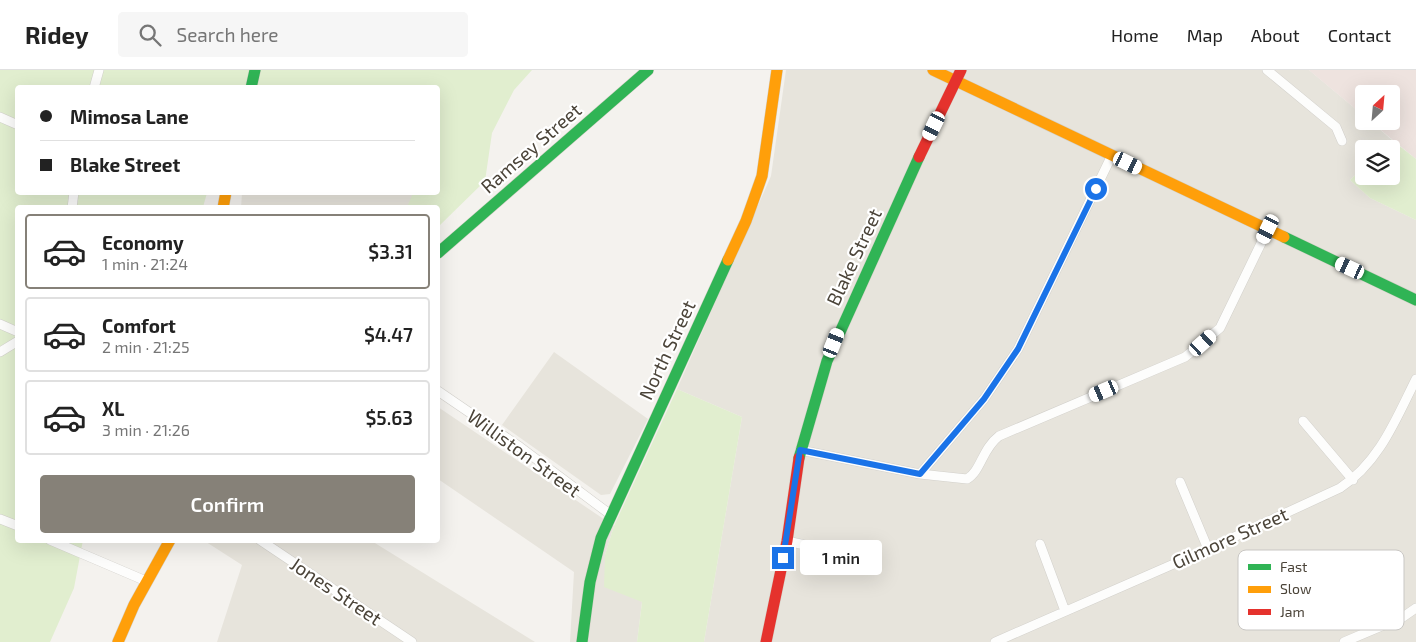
<!DOCTYPE html>
<html lang="en">
<head>
<meta charset="utf-8">
<style>
  :root { --surface:#fff; --page:#f6f6f6; --text:#222; --muted:#767676; --line:#e0e0e0; --accent:#868178 }
  body { margin:0; font-family:"Exo 2",sans-serif; background:var(--page); color:var(--text); height:100vh; display:flex; flex-direction:column; font-size:19px; white-space:nowrap }
  * { box-sizing:border-box; margin:0 }
  p { font-size:16px; color:var(--muted) }
  .icon { flex:none; width:28px; height:28px; fill:none; stroke:currentColor; stroke-width:2; stroke-linecap:round; stroke-linejoin:round }
  .map { position:relative; flex:1; overflow:hidden }
  .panel { position:absolute; left:15px; top:135px; width:425px; height:338px; display:flex; flex-direction:column; background:var(--surface); border-radius:5px; box-shadow:0 5px 20px #0002 }
  .panel>* { flex:none }
  .hud { position:absolute; left:15px; top:15px; width:425px; height:110px; border-radius:5px; box-shadow:0 5px 20px #0002; display:grid; align-content:center; height:110px; padding:0 25px; background:var(--surface) }
  .needle { width:32px; rotate:26deg }
  .tools { position:absolute; left:1355px; top:15px; display:grid; gap:10px }
  .tools a { display:grid; place-items:center; width:45px; height:45px; border-radius:5px; background:var(--surface); box-shadow:0 5px 20px #0002; font-size:25px }
  .end { position:absolute; width:22px; height:22px; margin:-11px; border:6px solid #1a73e8; background:#fff; box-shadow:0 0 0 2px #fff }
  .from { border-radius:50% }
  .bubble { position:absolute; height:35px; border-radius:5px; background:var(--surface); box-shadow:0 5px 20px #0002; font-size:16px; font-weight:600; line-height:35px; text-align:center }
  .car { position:absolute; width:15px; height:30px; margin:-15px -8px; border-radius:6px; box-shadow:0 0 4px 1px #0007; background:linear-gradient(#fff 24%,#345 0 40%,#fff 0 76%,#345 0 86%,#fff 0) }
  .hud b { display:flex; align-items:center; gap:18px; height:48px; font-size:19px }
  .hud b+b { border-top:1px solid var(--line) }
  .hud i { width:12px; height:12px; background:var(--text) }
  ul { padding:9px 0 0; list-style:none }
  li { display:flex; align-items:center; gap:15px; height:75px; margin:0 10px 8px; padding:0 15px; border:2px solid var(--line); border-radius:5px }
  li div { flex:1 }
  li b { display:block; font-size:19px }
  li em { font-style:normal; font-weight:600 }
  li.on { border-color:var(--accent) }
  li>.icon { width:45px; height:45px; stroke-width:1.5 }
  .action { display:flex; gap:10px; margin-top:auto; padding:10px 25px }
  .action a { flex:1; height:58px; border-radius:5px; background:var(--accent); color:#fff; font-size:20px; font-weight:600; line-height:58px; text-align:center }
  header { display:flex; align-items:center; gap:30px; box-sizing:border-box; height:70px; padding:0 25px; background:var(--surface); border-bottom:1px solid var(--line) }
  header strong { font-size:24px }
  nav { display:flex; gap:28px; margin-inline-start:auto; font-size:18px }
  .search { width:350px; height:45px; background:var(--page); display:flex; align-items:center; gap:12px; box-sizing:border-box; padding:0 18px; border-radius:5px; color:var(--muted); font-size:19px }
  .map>svg:first-child { display:block }
</style>
</head>
<body>
<header>
<strong>Ridey</strong>
<div class="search"><svg class="icon" aria-label="search" viewBox="0 0 24 24"><circle cx="10" cy="10" r="6"/><path d="M15 15l6 6"/></svg>Search here</div>
<nav><a>Home</a><a>Map</a><a>About</a><a>Contact</a></nav>
</header>
<div class="map">
<svg width="1416" height="572" viewBox="0 0 1416 572">
  <rect width="100%" height="100%" fill="#f4f2ee"/>
  <path fill="#e7e4dc" d="M786,0H1309L1364,46V51H1370L1392,70L1383,79H1364V97L1350,110L1370,128L1416,150V572H704L742,347L677,319L771,106Z
    M438,122V138H241L242,123Z
    M554,282L648,349L610,424L601,425L502,355Z
    M438,337L614,456L605,485L642,532L637,572H570L574,502L438,409Z
    M203,470H370L535,572H217L242,495Z"/>
  <path fill="#eee3df" d="M1309,0H1416V89L1370,51H1391V24H1364V46Z"/>
  <path fill="#e1eecf" d="M0,0H532L514,20L492,63L485,111L438,157V138L407,137L413,123L438,122V18H18V122L207,123L203,137L18,138V470H83L74,518L50,572H0Z
    M1392,70L1416,89V150L1370,128L1350,110L1364,97V106H1391V79H1383Z
    M677,319L742,347L704,572H637L642,532L604,517L605,485L614,456Z"/>
  <g fill="none" stroke-linecap="round" stroke-linejoin="round">
    <defs>
      <path id="street" d="M1267,0L1336,57L1342,71
        M94,18L99,0
        M0,47L18,55
        M72,138L74,122
        M0,254L18,262
        M0,282L18,271
        M438,321L520,377L611,445
        M1303,351L1353,410
        M800,380L920,404L967,409C981,401 982,379 999,366L1185,287L1220,258L1268,159
        M920,404L984,329L1018,279L1112,85
        M1180,412L1208,479
        M0,449L18,456
        M50,470L146,511
        M260,470L412,572
        M787,471L849,485
        M1040,474L1065,541
        M995,572L1208,479L1340,418C1379,393 1396,349 1416,309
        M1344,572L1403,547L1416,538"/>
      <path id="fast" d="M251,18L255,0
        M1284,167L1416,230
        M438,183L648,0
        M799,388L827,291L919,87
        M582,572L590,512L601,468L728,190"/>
      <path id="slow" d="M933,0L1284,167
        M223,138L226,122
        M728,190L746,151L762,106L777,0
        M118,572L134,535L170,470"/>
      <path id="jam" d="M919,87L961,0
        M766,572L787,471L799,388"/>
    </defs>
    <use href="#street" stroke="#d2d0cb" stroke-width="10"/>
    <use href="#fast" stroke="#d3cfc5" stroke-width="12"/>
    <use href="#slow" stroke="#d3cfc5" stroke-width="12"/>
    <use href="#jam" stroke="#d3cfc5" stroke-width="12"/>
    <use href="#street" stroke="#fdfdfc" stroke-width="9"/>
    <use href="#fast" stroke="#30b455" stroke-width="11"/>
    <use href="#slow" stroke="#ff9f0a" stroke-width="11"/>
    <use href="#jam" stroke="#e5322d" stroke-width="11"/>
  </g>
  <g fill="none" stroke-linecap="round" stroke-linejoin="round">
    <path stroke="#1a73e8" stroke-width="6" d="M783,488L800,380L920,404L984,329L1018,279L1096,119"/>
  </g>
  <g text-anchor="middle" stroke-width="4.5" stroke-linejoin="round" paint-order="stroke">
    <g font-size="19" fill="#4b4439" stroke="#fff">
      <text transform="translate(531 78) rotate(-41)" y="7">Ramsey Street</text>
      <text transform="translate(854 187) rotate(-65)" y="7">Blake Street</text>
      <text transform="translate(667 280) rotate(-65)" y="7">North Street</text>
      <text transform="translate(524 383) rotate(36)" y="7">Williston Street</text>
      <text transform="translate(1230 468) rotate(-24)" y="7">Gilmore Street</text>
      <text transform="translate(336 521) rotate(34)" y="7">Jones Street</text>
    </g>
  </g>
  <rect x="1238" y="480" width="166" height="80" rx="8" fill="#fff" stroke="#c9c7c4" stroke-width="1"/>
  <rect x="1248" y="494" width="23" height="6" fill="#30b455"/>
  <rect x="1248" y="516" width="23" height="7" fill="#ff9f0a"/>
  <rect x="1248" y="539" width="23" height="6" fill="#e5322d"/>
  <g font-size="14" fill="#4b4439">
    <text x="1280" y="502">Fast</text>
    <text x="1280" y="524">Slow</text>
    <text x="1280" y="547">Jam</text>
  </g>
</svg>
<div class="tools">
<a><svg class="needle" viewBox="-14 -14 28 28"><path d="M0-13l5 13h-10z" fill="#e53935"/><path d="M0 13l5-13h-10z" fill="#767676"/></svg></a>
<a><svg class="icon" aria-label="layers" viewBox="0 0 24 24"><path d="M12 4l9 5-9 5-9-5zM3 14l9 5 9-5"/></svg></a>
</div>
<i class="end from" style="left:1096px;top:119px"></i>
<i class="end" style="left:783px;top:488px"></i>
<div class="bubble" style="left:800px;top:470px;width:82px">1 min</div>
<i class="car" style="left:934px;top:56px;rotate:206deg"></i>
<i class="car" style="left:1128px;top:93px;rotate:116deg"></i>
<i class="car" style="left:1268px;top:159px;rotate:206deg"></i>
<i class="car" style="left:1350px;top:198px;rotate:295deg"></i>
<i class="car" style="left:834px;top:273px;rotate:22deg"></i>
<i class="car" style="left:1203px;top:273px;rotate:48deg"></i>
<i class="car" style="left:1104px;top:321px;rotate:247deg"></i>
<div class="hud">
<b><i class="from"></i>Mimosa Lane</b>
<b><i></i>Blake Street</b>
</div>
<section class="panel">
<ul>
<li class="on"><svg class="icon" aria-label="car" viewBox="0 0 24 24"><path d="M5 17H2v-5l4-1 3-4h7l3 4 3 1v5h-3M9 17h6M6 11h13"/><circle cx="7" cy="17" r="2"/><circle cx="17" cy="17" r="2"/></svg><div><b>Economy</b><p>1 min · 21:24</p></div><em>$3.31</em></li>
<li><svg class="icon" aria-label="car" viewBox="0 0 24 24"><path d="M5 17H2v-5l4-1 3-4h7l3 4 3 1v5h-3M9 17h6M6 11h13"/><circle cx="7" cy="17" r="2"/><circle cx="17" cy="17" r="2"/></svg><div><b>Comfort</b><p>2 min · 21:25</p></div><em>$4.47</em></li>
<li><svg class="icon" aria-label="car" viewBox="0 0 24 24"><path d="M5 17H2v-5l4-1 3-4h7l3 4 3 1v5h-3M9 17h6M6 11h13"/><circle cx="7" cy="17" r="2"/><circle cx="17" cy="17" r="2"/></svg><div><b>XL</b><p>3 min · 21:26</p></div><em>$5.63</em></li>
</ul>
<div class="action"><a>Confirm</a></div>
</section>
</div>
</body>
</html>
